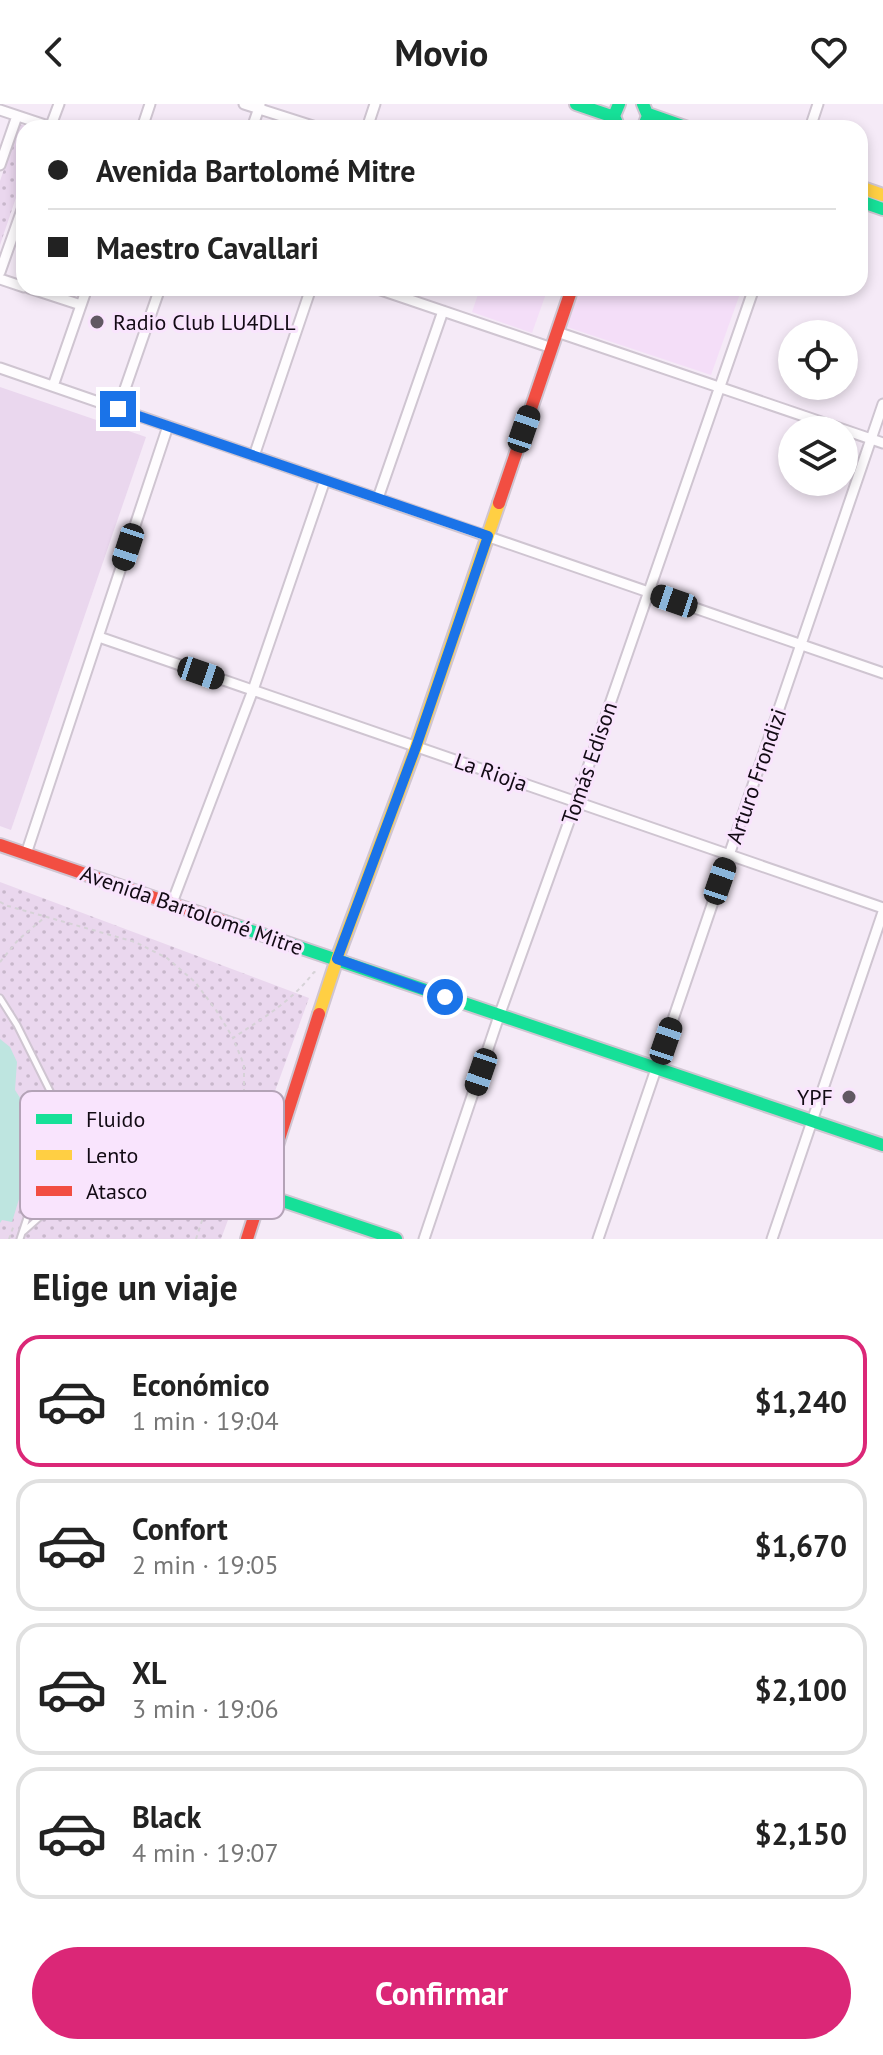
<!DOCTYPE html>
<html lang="es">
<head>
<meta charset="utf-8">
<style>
  :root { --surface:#fff; --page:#f2f2f2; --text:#222; --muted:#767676; --line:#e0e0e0; --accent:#db2777 }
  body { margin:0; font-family:"PT Sans",sans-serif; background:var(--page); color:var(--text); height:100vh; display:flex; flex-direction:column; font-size:30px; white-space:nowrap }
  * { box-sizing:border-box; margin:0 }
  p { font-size:26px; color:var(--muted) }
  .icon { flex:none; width:44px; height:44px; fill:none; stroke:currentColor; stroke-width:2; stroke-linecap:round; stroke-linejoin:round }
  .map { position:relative; height:1135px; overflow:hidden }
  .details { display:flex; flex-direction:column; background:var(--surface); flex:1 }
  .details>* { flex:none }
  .top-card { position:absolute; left:16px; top:16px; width:852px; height:176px; border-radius:24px; box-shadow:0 4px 12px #0003; display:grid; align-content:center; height:176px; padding:0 32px; background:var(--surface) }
  .fabs { position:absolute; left:778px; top:216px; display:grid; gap:16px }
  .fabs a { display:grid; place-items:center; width:80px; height:80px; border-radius:50%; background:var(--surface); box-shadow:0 4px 12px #0003; font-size:40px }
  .end { position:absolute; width:36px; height:36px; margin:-18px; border:10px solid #1a73e8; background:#fff; box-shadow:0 0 0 4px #fff }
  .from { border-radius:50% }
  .car { position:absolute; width:24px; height:48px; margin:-24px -12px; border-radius:10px; box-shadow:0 0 6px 2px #0007; background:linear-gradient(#222 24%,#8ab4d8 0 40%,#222 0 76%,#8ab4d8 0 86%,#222 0) }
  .top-card b { display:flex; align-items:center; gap:28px; height:76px; font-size:30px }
  .top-card b+b { border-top:2px solid var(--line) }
  .top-card i { width:20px; height:20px; background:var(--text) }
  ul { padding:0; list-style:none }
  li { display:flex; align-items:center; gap:24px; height:132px; margin:0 16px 12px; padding:0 16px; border:4px solid var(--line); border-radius:24px }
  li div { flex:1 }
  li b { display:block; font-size:30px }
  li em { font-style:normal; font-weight:700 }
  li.current { border-color:var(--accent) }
  li>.icon { width:72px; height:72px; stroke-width:1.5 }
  h2 { padding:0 32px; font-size:36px; line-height:96px }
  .button { display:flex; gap:16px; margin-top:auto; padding:16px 32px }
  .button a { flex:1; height:92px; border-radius:48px; background:var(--accent); color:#fff; font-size:32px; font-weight:700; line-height:92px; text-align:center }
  header { display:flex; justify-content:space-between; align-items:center; height:104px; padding:0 32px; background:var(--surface); font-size:36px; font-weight:700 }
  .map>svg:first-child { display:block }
</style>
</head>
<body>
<header><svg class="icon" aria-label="back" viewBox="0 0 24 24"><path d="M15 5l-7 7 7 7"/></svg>Movio<svg class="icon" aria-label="heart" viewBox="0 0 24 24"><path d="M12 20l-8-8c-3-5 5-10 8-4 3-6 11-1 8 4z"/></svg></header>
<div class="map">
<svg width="883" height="1135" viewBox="0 0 883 1135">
  <defs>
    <pattern id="green-dots" width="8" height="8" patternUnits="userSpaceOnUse" patternTransform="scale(2)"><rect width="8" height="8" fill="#ead7ee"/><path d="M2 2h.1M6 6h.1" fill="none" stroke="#c8b7cb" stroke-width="1.8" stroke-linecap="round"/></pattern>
  </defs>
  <rect width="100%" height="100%" fill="#f5eaf7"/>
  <path fill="#f4def8" d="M480,184H548L532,229L472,208Z
    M580,184H742L711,271L567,223Z"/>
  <path fill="url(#green-dots)" d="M19,20L32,24H24V70L0,141V77Z
    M0,778L309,894L221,1135H0Z"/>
  <path fill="#ead7ee" d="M0,283L146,333L11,726L0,722Z"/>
  <path fill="#bee5e0" d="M0,935L10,943L17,958L15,986L29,1008L34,1046L12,1118L2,1116L0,1119Z"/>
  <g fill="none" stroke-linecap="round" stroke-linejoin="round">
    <defs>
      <path id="lane" d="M0,894L17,921L57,1001L48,1050L20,1135
        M57,1001L90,1016L146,1050L261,1089
        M23,1128L50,1104L103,1068L145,1051"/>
      <path id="street" d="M244,0L319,24
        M0,6L54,24
        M50,24L59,0
        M142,24L150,0
        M252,24L260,1
        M367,24L375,0
        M810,24L818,0
        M0,61L17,12
        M0,168L24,100
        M0,175L24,183
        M29,184L81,201
        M375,184L552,244
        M557,228L883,339
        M0,264L883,569
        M53,282L87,184
        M118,305L160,184
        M254,352L311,184
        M378,394L443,207
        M99,533L883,804
        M26,750L168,322
        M172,799L253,586L325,376
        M424,1135L499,912L576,698L754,184
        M598,1135L883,300
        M772,1135L883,808"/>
      <path id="fast" d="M576,0L614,13
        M619,0L614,12L619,24
        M643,0L648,12L643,24
        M648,10L688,24
        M860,97L883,105
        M225,818L883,1041
        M262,1090L396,1135"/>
      <path id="slow" d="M860,83L883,91
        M319,910L337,855L416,643L499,399"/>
      <path id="jam" d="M499,399L572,184
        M0,741L225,818
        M247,1135L319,910"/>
    </defs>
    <use href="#lane" stroke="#cfc5d1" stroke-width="9"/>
    <use href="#street" stroke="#cfc5d1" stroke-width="13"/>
    <use href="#fast" stroke="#cfc5d1" stroke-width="16"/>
    <use href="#slow" stroke="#cfc5d1" stroke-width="16"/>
    <use href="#jam" stroke="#cfc5d1" stroke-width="16"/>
    <path stroke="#d6d2d7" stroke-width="2" stroke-dasharray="4 4" stroke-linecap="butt" d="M0,798L8,802L135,838L167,854L195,878L216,906L233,934C263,914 291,898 314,868L318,870
      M0,858L18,836L44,814
      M219,1065L244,989V961L233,934
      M9,1135L14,1121
      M196,1135L213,1083"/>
    <use href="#lane" stroke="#fefcfe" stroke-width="5"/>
    <use href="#street" stroke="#fefcfe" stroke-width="9"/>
    <use href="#fast" stroke="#16e098" stroke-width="12"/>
    <use href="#slow" stroke="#ffcf43" stroke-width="12"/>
    <use href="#jam" stroke="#f24e42" stroke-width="12"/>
  </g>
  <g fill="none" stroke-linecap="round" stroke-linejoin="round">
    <path stroke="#1a73e8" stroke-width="10" d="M118,305L488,432L416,643L337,855L445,893"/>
  </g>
  <g fill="#615863" stroke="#f9e4fd" stroke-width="3">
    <circle cx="97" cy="218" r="8"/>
    <circle cx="849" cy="993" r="8"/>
  </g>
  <g text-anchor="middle" stroke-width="6" stroke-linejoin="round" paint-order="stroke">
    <g font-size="22" fill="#120a14" stroke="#f9e4fd" text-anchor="start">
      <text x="113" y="226">Radio Club LU4DLL</text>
      <text x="833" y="1001" text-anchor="end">YPF</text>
    </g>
    <g font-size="22" fill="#120a14" stroke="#f9e4fd">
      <text transform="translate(589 659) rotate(-71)" y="8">Tomás Edison</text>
      <text transform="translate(491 668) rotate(19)" y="8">La Rioja</text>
      <text transform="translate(756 672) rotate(-71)" y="8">Arturo Frondizi</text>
      <text transform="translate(192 806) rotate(19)" y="8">Avenida Bartolomé Mitre</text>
    </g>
  </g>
  <rect x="20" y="987" width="264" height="128" rx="12" fill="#f9e4fd" stroke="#b4a3b7" stroke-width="2"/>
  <rect x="36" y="1010" width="36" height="10" fill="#16e098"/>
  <rect x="36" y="1046" width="36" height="10" fill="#ffcf43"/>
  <rect x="36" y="1082" width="36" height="10" fill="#f24e42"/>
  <g font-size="22" fill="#120a14">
    <text x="86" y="1023">Fluido</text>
    <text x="86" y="1059">Lento</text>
    <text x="86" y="1095">Atasco</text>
  </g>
</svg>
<div class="fabs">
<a><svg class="icon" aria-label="locate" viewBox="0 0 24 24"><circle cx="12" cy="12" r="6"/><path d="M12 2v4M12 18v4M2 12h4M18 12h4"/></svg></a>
<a><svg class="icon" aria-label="layers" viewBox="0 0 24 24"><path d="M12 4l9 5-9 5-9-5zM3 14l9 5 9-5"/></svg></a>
</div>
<i class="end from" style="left:445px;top:893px"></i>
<i class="end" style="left:118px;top:305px"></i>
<i class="car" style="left:524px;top:325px;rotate:19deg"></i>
<i class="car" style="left:128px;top:443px;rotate:198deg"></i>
<i class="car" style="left:674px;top:497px;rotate:289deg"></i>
<i class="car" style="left:201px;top:569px;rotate:109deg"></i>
<i class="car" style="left:720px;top:777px;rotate:19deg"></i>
<i class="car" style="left:666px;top:937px;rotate:19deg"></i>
<i class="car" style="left:481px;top:968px;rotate:199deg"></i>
<div class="top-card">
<b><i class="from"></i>Avenida Bartolomé Mitre</b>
<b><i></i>Maestro Cavallari</b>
</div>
</div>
<section class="details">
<h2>Elige un viaje</h2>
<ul>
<li class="current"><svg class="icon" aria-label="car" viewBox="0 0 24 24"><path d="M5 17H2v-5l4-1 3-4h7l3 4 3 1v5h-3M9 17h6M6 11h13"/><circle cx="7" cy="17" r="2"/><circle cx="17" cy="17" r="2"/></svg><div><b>Económico</b><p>1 min · 19:04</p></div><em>$1,240</em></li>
<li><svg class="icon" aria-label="car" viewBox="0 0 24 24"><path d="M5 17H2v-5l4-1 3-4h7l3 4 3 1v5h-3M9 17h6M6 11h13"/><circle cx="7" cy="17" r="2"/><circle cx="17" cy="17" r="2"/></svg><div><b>Confort</b><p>2 min · 19:05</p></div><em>$1,670</em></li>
<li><svg class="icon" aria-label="car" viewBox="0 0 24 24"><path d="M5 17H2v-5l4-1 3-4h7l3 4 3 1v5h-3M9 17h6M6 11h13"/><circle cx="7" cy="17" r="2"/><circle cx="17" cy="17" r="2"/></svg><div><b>XL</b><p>3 min · 19:06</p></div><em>$2,100</em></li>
<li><svg class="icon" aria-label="car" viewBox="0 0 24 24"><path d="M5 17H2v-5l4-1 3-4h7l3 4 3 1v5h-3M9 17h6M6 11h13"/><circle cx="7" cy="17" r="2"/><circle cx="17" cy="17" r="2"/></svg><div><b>Black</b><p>4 min · 19:07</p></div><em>$2,150</em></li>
</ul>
<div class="button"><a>Confirmar</a></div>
</section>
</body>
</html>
